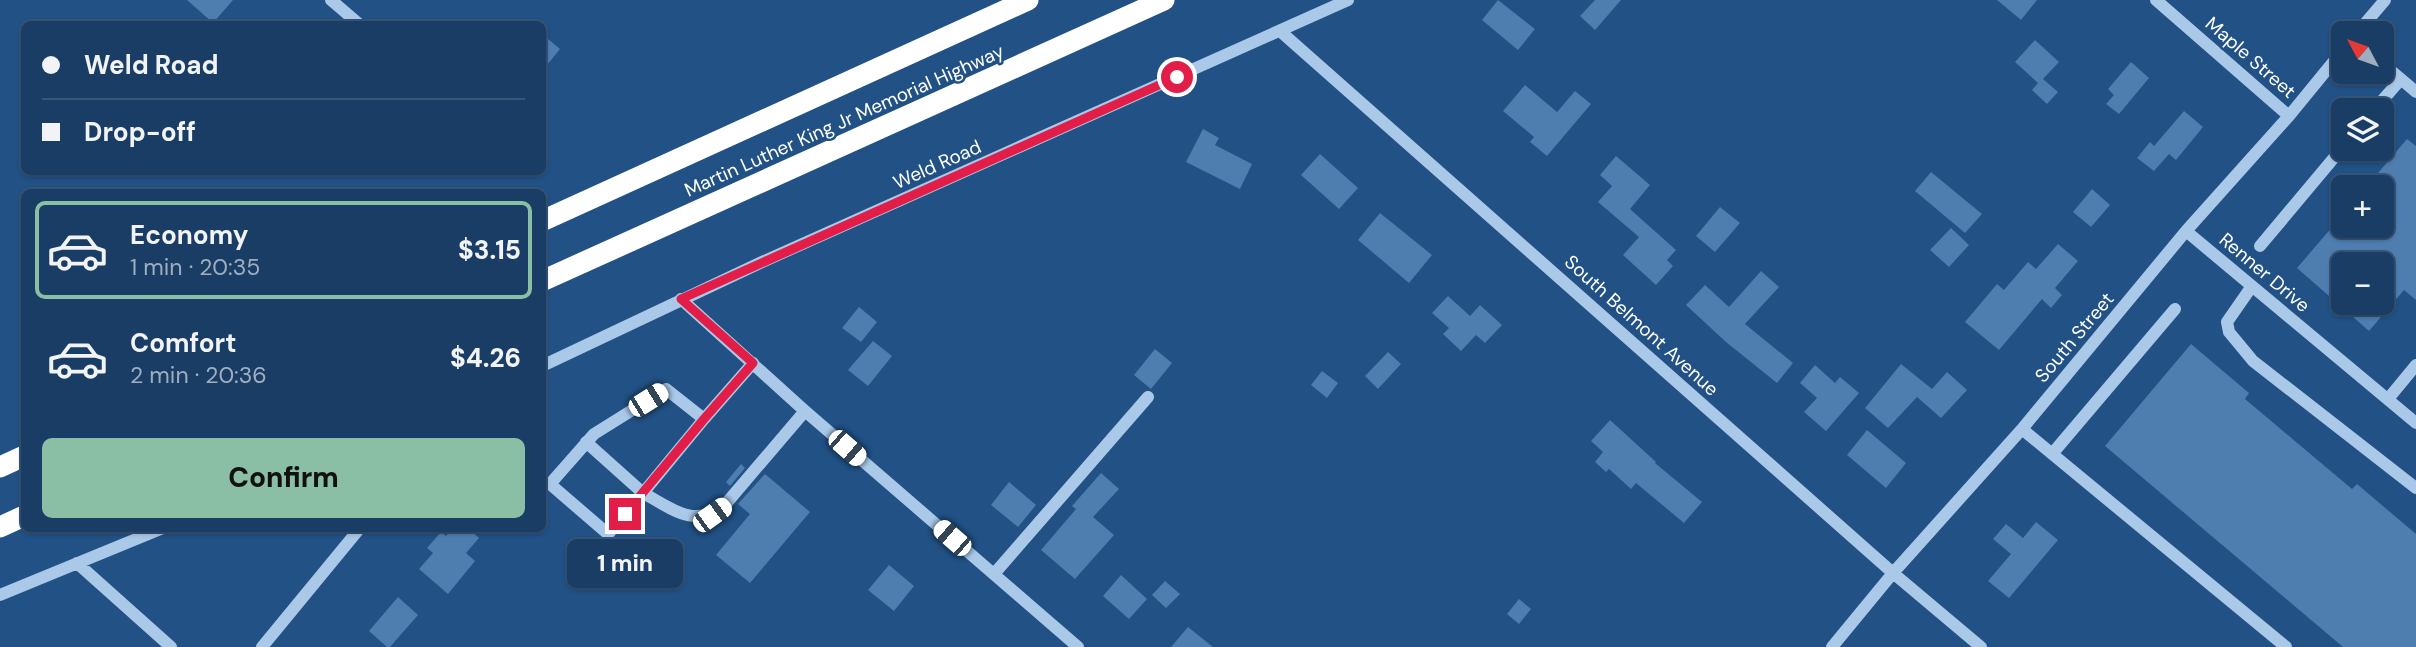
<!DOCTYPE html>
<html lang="en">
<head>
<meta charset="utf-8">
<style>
  :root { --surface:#193d64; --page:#26486d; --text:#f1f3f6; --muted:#9faebf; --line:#375678; --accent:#8abfa5 }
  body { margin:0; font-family:"DM Sans",sans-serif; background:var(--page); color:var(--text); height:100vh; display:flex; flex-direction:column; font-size:26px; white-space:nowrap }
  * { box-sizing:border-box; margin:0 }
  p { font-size:23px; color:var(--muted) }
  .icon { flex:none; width:38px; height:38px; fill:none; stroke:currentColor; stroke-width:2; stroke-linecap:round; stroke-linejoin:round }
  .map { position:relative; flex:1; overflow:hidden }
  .panel { position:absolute; left:21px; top:189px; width:525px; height:343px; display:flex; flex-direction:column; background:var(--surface); border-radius:10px; box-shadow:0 2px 5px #0004,0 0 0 2px var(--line) }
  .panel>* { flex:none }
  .guide { position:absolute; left:21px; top:21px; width:525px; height:154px; border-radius:10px; box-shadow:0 2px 5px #0004,0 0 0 2px var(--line); display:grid; align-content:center; height:154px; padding:0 21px; background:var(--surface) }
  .needle { width:46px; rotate:311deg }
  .fabs { position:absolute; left:2331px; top:21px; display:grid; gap:14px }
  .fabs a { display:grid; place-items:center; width:63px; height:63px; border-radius:10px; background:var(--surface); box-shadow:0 2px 5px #0004,0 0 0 2px var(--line); font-size:35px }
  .end { position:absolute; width:32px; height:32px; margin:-16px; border:9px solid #e11d48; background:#fff; box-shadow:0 0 0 4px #fff }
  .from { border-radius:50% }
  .bubble { position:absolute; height:49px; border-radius:10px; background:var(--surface); box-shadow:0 2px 5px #0004,0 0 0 2px var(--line); font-size:23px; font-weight:800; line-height:49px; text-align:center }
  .car { position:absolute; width:21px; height:42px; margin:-21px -10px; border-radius:9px; box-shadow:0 0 5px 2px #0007; background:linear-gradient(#fff 24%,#345 0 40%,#fff 0 76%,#345 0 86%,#fff 0) }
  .guide b { display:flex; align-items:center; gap:24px; height:66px; font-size:26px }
  .guide b+b { border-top:2px solid var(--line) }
  .guide i { width:18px; height:18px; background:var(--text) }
  ul { padding:12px 0 0; list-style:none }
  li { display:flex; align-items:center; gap:21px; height:98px; margin:0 14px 10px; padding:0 7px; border:4px solid transparent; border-radius:10px }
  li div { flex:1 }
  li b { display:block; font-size:26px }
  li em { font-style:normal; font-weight:800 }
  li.on { border-color:var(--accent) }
  li>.icon { width:63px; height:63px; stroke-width:1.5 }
  .primary-button { display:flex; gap:14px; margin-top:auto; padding:14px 21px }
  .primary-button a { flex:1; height:80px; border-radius:10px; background:var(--accent); color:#111; font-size:28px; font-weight:800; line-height:80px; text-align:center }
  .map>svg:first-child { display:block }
</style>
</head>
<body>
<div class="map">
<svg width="2416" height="647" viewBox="0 0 2416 647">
  <rect width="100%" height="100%" fill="#215185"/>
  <path fill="#4e7db0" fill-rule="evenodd" d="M187,0H233L213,23Z
    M1498,0L1535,29L1518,50L1482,20Z
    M1595,0H1621L1595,30L1580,16Z
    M1997,0H2037L2021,20Z
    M542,34L560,49L542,71Z
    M2035,40L2059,62L2043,79L2058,92L2047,104L2032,90L2038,83L2015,62Z
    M2131,62L2149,78L2119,114L2106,104L2114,95L2108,89Z
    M1525,85L1557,112L1575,91L1591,104L1547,156L1530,142L1534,137L1503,111Z
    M2184,111L2203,127L2176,160L2169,154L2154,171L2137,158L2150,142L2154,146Z
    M1203,129L1219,138L1215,145L1252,164L1240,189L1186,162Z
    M2407,139L2416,146V300L2404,290L2369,331L2297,268L2333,226H2382V187H2366ZM2343,264H2382V303H2343Z
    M1320,154L1358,188L1339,209L1301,175Z
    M1616,156L1650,185L1630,209L1676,250L1667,260L1673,266L1656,285L1623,255L1639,237L1598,202L1612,186L1600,175Z
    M1931,172L1982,214L1965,233L1915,191Z
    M2092,189L2110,205L2091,227L2073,212Z
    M1720,207L1740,223L1715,252L1696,236Z
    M1380,213L1432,255L1409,283L1358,240Z
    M1951,228L1969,245L1949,267L1930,250Z
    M2058,244L2078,261L2055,288L2062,295L2051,308L2042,299L1999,350L1965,322L1997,284L2004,290L2028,262L2036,269Z
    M1761,271L1779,287L1745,324L1793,363L1777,383L1726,342L1686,305L1705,285L1729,307Z
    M1448,296L1470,316L1480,305L1502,325L1485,343L1476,335L1461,351L1443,334L1449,328L1432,313Z
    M859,307L877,322L861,342L842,328Z
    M873,341L892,356L868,386L848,370Z
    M2191,344L2249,393L2245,399L2352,489L2357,484L2416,534V647H2343L2105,446Z
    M1155,349L1172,363L1151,389L1134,375Z
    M1388,352L1401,364L1378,389L1365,376Z
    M1901,364L1932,389L1947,372L1967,390L1941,418L1917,397L1888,428L1865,408Z
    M1815,365L1835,383L1840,377L1859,393L1826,431L1804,412L1817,398L1800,383Z
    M1322,371L1338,383L1327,398L1311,385Z
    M1610,420L1656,462L1655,463L1702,502L1684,523L1636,483L1631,489L1609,469L1606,472L1595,462L1603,452L1591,441Z
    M1867,430L1906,463L1886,488L1847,455Z
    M741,464L745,468L730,486L726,482Z
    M1101,473L1119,489L1093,517L1114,535L1075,579L1041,550L1076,509L1072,506Z
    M765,474L810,512L750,583L716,555L750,514L738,504Z
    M1009,482L1036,505L1018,527L991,505Z
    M2036,522L2058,540L2009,598L1988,581L2011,554L1993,539L2006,524L2023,538Z
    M453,528H468L479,538L466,553L475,561L448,594L419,569L433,553L427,548L441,532L446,536Z
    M889,565L914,586L894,611L868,590Z
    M1121,575L1147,599L1129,619L1103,596Z
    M1165,581L1180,594L1166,608L1152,595Z
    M398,597L418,615L390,647H387L369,631Z
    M1519,599L1531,609L1519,624L1507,614Z
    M1188,627L1213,647H1171Z"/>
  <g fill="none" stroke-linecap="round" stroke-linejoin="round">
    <path stroke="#aac9e9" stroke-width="12" d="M331,0L359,24
      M2156,0L2289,116
      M1280,31L1893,573L1981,647
      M2357,33L2385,0
      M2382,63L2416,92
      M2374,110L2401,79
      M2186,231L2416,423
      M2260,246L2343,147
      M2252,286L2227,322L2229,332L2253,361L2416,488
      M681,299L805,411L1078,647
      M753,363L704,419L666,389L594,434L550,484L608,534L643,493C673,509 692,528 724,506L805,411
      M542,366L762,262L1348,0
      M2388,399L2416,365
      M2022,429L2286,647
      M586,442L643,493L704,419
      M2052,454L2175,309
      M77,563L171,647
      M994,574L1148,397
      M0,595L163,528
      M262,647L360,528
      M1832,647L1893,573L2022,429L2186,231L2289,116L2343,50"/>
    <path stroke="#fff" stroke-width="21" d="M542,221L1028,0
      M542,281L1164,0
      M0,467L24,456
      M0,527L24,516"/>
  </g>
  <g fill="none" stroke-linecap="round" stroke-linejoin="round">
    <path stroke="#e11d48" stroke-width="9" d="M625,514L704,419L753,363L681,299L1177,77"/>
  </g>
  <g text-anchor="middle" stroke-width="5" stroke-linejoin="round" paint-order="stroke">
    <g font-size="19" fill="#fff" stroke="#215185">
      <text transform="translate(2251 57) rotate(41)" y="7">Maple Street</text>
      <text transform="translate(844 120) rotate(-24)" y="7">Martin Luther King Jr Memorial Highway</text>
      <text transform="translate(937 164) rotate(-24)" y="7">Weld Road</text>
      <text transform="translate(2265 272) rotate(40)" y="7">Renner Drive</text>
      <text transform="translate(1642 325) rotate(42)" y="7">South Belmont Avenue</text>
      <text transform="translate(2074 337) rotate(-50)" y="7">South Street</text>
    </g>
  </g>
</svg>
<div class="fabs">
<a><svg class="needle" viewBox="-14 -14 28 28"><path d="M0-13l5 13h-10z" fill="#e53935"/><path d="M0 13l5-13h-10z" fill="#9faebf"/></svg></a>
<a><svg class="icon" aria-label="layers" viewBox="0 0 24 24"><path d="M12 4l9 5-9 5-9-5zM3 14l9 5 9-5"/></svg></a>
<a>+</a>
<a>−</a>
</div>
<i class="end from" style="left:1177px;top:77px"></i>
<i class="end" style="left:625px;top:514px"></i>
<div class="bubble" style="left:567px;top:539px;width:116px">1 min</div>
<i class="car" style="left:648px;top:400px;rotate:58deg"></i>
<i class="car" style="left:847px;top:448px;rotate:131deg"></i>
<i class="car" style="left:712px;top:515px;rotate:54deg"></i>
<i class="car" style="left:952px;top:538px;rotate:311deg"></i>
<div class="guide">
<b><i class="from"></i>Weld Road</b>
<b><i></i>Drop-off</b>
</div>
<section class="panel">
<ul>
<li class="on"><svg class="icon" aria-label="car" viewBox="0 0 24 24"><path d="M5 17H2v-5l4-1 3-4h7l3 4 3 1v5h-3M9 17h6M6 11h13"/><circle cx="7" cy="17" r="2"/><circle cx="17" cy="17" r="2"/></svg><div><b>Economy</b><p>1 min · 20:35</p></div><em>$3.15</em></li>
<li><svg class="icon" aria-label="car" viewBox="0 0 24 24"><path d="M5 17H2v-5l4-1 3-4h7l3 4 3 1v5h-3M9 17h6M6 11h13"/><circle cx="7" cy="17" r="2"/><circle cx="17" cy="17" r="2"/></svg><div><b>Comfort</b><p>2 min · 20:36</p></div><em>$4.26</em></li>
</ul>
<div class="primary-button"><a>Confirm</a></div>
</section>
</div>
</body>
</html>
